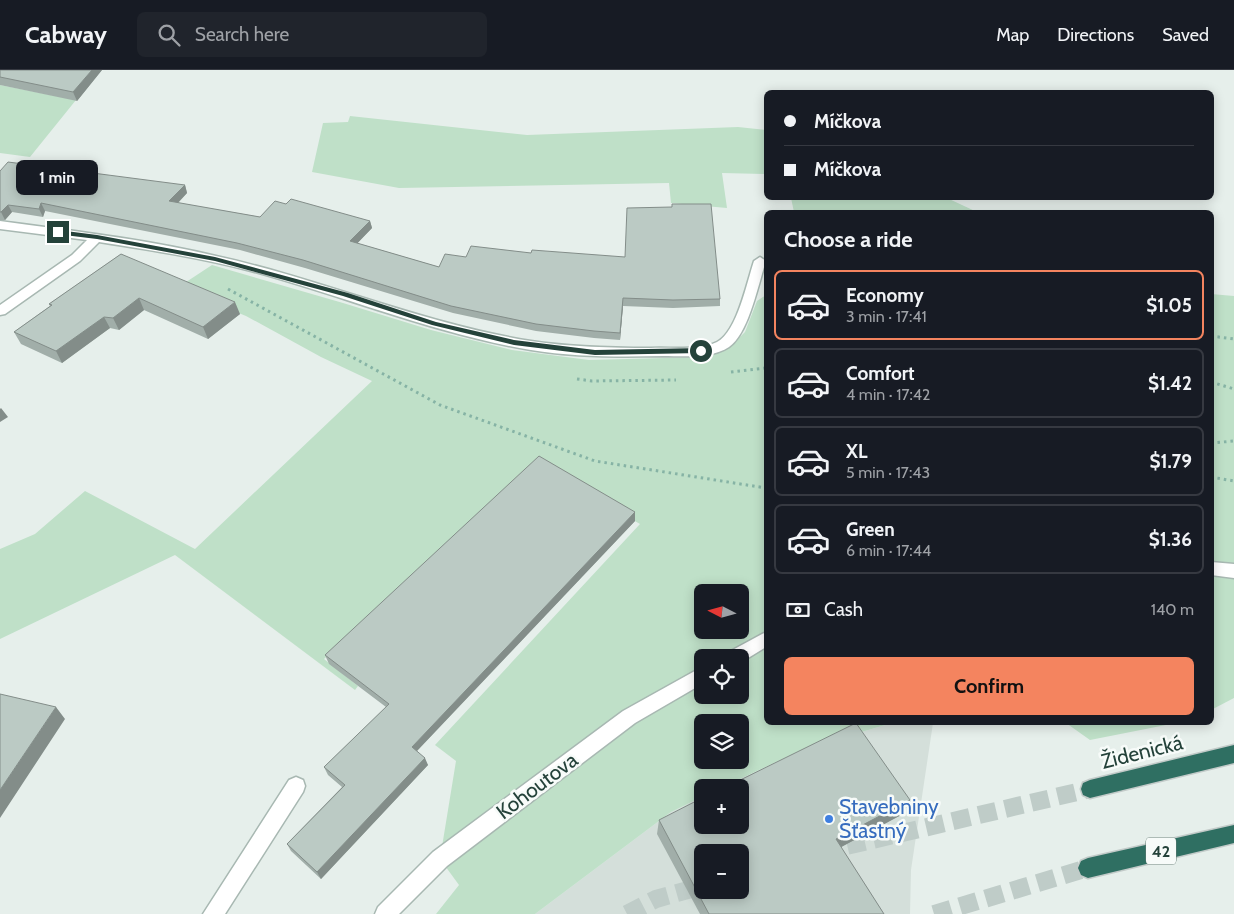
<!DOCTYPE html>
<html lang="en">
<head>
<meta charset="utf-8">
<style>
  :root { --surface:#171b24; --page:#20242c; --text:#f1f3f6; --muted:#9ea1a6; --line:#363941; --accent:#f4845f }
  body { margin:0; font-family:Cabin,sans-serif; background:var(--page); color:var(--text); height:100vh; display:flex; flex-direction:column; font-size:19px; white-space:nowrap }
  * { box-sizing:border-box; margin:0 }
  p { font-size:16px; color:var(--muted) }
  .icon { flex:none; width:28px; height:28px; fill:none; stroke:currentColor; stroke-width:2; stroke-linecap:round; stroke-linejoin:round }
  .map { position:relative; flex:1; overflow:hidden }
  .details { position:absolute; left:764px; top:140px; width:450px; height:515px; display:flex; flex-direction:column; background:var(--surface); border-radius:8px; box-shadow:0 2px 12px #0003 }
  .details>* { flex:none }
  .banner { position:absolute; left:764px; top:20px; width:450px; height:110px; border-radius:8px; box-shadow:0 2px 12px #0003; display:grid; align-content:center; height:110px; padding:0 20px; background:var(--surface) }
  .needle { width:32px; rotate:276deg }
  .buttons { position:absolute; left:694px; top:514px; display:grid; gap:10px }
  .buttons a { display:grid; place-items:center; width:55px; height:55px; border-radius:8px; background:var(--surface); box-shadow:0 2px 12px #0003; font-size:25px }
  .end { position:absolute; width:22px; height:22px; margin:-11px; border:6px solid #24423a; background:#fff; box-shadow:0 0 0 2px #fff }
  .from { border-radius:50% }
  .bubble { position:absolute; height:35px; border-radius:8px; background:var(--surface); box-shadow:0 2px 12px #0003; font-size:16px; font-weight:700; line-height:35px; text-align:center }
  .banner b { display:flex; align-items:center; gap:18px; height:48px; font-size:19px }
  .banner b+b { border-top:1px solid var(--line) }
  .banner i { width:12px; height:12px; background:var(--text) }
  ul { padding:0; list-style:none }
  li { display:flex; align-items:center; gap:15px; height:70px; margin:0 10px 8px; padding:0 10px; border:2px solid var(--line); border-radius:8px }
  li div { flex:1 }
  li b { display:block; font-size:19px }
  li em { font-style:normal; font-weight:700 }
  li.active { border-color:var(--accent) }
  li>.icon { width:45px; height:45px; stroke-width:1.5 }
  h2 { padding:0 20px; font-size:22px; line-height:60px }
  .pay { display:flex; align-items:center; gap:12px; height:55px; padding:0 20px; font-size:19px }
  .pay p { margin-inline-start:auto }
  .button { display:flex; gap:10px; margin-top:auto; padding:10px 20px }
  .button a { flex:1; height:58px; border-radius:8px; background:var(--accent); color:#111; font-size:20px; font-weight:700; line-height:58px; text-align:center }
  header { display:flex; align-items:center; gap:30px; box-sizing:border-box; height:70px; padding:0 25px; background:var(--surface); border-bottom:1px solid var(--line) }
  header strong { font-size:24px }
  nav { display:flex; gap:28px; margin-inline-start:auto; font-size:18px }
  .search { width:350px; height:45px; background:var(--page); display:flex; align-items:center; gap:12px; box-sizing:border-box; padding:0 18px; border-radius:8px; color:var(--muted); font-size:19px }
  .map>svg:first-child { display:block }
</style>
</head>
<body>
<header>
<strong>Cabway</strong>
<div class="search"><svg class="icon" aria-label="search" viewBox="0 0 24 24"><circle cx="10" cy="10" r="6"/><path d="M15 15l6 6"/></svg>Search here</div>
<nav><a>Map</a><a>Directions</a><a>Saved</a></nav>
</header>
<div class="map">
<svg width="1234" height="844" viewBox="0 0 1234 844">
  <rect width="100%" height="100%" fill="#e6efeb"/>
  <path fill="#d4dfda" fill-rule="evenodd" d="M929,652L933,653L911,800L910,844H535L671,742L702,727V755H740V718L723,717L804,679L892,653ZM702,782H740V820H702Z"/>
  <path fill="#bfe0c8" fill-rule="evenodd" d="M0,15L76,30L30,87L0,83Z
    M350,46L527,65L738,57L766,60V104L722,103L727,138L671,133L669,113L399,118L312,102L323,53L348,52Z
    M791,128H947L977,142H794Z
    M212,195L343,233L431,260L512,280L589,290L703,287L729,278L745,262L757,231L766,225V652L892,653L804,679L723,717L702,718V727L671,742L535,844H436L459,815L440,789L456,691L435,675L640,454L535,393L324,589L358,616L355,620L175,485L0,569V479L35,464L85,421L195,479L372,311L321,287L246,246L177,218ZM702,522H740V560H702ZM702,588H740V625H702ZM702,652H740V690H702Z
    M1211,224L1234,226V628L1211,640Z
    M1066,653H1176L1090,670Z"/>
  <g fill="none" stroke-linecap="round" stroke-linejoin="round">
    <path stroke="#bfccc8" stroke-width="18" stroke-dasharray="18 9" stroke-linecap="butt" d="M821,782L1090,719
      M627,844L656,829L702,816
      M934,844L1088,798"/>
    <defs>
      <path id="lane" d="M1211,492L1234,494V508L1211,505Z
        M766,562V577L740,593V588H725L727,583Z
        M702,597V614L635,653L447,796L399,844H375L378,837L433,782L623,641Z"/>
      <path id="street" d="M0,151C73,161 144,169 216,186C322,209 424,254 531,271C571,277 611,278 651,278C672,277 698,281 717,272C737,262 747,212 754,191L760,187L766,191C758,214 749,263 729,277C711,289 683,286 663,286C618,287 574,287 531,280C435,264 344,226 251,201C201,188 150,180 99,172L80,191L5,244L0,245V235L72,185L87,170L0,159Z
        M296,707L303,710L305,716L303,722L225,844H203L289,710Z"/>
      <path id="highway" d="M1234,675V693L1090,728L1083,725L1081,719L1083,713L1090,710Z
        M1234,755V773L1088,808L1081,805L1078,798L1081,791L1088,788Z"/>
    </defs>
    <use href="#lane" stroke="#a8b8b2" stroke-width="3"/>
    <use href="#street" stroke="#a8b8b2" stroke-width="3"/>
    <use href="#highway" stroke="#c2cac8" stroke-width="3"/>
    <path stroke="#86b3a5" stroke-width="3" stroke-dasharray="2.5 4" stroke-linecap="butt" d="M228,219L440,335L595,391L766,418
      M1211,266L1234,269
      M731,302L766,298
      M577,309L592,311L676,310
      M1211,312L1234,319
      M1211,373L1234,371
      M1211,407L1234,411"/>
    <use href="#lane" fill="#fff" fill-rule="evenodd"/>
    <use href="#street" fill="#fff" fill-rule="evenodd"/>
    <use href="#highway" fill="#2f6f62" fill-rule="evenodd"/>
  </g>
  <path fill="#a1aea9" d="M0,0H102L77,31L0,15Z
    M0,101L185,115L187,123L178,133L260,147L370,151L372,158L357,173L439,197L720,229V236L673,238L623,236L620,270L594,268L536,261L453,243L305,198L240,180L45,141L43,147L12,142L5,150H0Z
    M121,184L240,244L208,269L144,240L119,260L110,258L62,293L21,274L14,262L50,236L49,234Z
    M635,442V451L417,681L428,695L321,809L291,781L287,774L342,717L328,705L324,697L386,637L329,594L325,585Z
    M910,730L903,744L841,777L884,844H700L657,764L659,750Z"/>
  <path fill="#838d89" d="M92,0H102L77,31L73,22Z
    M185,115L187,123L172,139L169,131Z
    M41,133L45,141L43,147L39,139Z
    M8,135L12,142L5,150L1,142Z
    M370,151L372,158L352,179L350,171Z
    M139,228L144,240L119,260L113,248Z
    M623,228V236L620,270V263Z
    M235,232L240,244L208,269L203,257Z
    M104,247L110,258L62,293L56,281Z
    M1,338L8,347L0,352V339Z
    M635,442V451L414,684L412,677Z
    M56,637L65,649L0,748V720Z
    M425,688L428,695L321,809L317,802Z
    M910,730L903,744L830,783L836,769Z"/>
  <path fill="#bbcac4" stroke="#838d89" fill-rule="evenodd" d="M0,0H92L73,22L0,7Z
    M8,92L185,115L169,131L260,147L275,131L286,134L291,129L370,151L350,171L439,197L445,184L466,187L471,176L531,183L532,180L625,187L627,138L672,137V134H711L720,229L673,230L623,228L620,263L594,261L536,254L451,236L303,190L237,173L41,133L39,139L8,135L1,142H0V101Z
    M121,184L235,232L203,257L139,228L113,248L104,247L56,281L14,262L52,235L49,234Z
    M539,386L635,442L412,677L425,688L317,802L287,774L345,715L324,697L389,634L325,585Z
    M0,624L56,637L0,720Z
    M856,653L910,730L836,769L884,844H709L659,750L702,728V755H740V718H724ZM702,782H740V820H702Z"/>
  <path fill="#24423a" d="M58,160L97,165L215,187L348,223L436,252L514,270L595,280L701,278L705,281L701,283L595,285L514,275L432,255L343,226L215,191L97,169L56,164L55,162Z"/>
  <circle fill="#3f7fe0" stroke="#f7fbf9" stroke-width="2" cx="829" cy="749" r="5"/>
  <g text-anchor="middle" stroke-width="5" stroke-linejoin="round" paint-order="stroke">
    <rect fill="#f7fbf9" stroke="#637a73" stroke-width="1" x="1146" y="767.5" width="30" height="27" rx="4"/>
    <g font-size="16" font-weight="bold" fill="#24423a">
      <text x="1161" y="787">42</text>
    </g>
    <g font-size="21" fill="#24423a" stroke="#f7fbf9">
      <text transform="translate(1142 682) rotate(-14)" y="7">Židenická</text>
      <text transform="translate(537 716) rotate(-37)" y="7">Kohoutova</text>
    </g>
    <g font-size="21" fill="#366cbe" stroke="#f7fbf9" text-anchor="start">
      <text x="839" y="744">Stavebniny<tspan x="839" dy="24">Šťastný</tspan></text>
    </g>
  </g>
</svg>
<div class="buttons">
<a><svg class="needle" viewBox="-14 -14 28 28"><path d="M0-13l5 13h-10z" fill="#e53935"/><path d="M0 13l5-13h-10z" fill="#9ea1a6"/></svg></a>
<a><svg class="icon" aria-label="locate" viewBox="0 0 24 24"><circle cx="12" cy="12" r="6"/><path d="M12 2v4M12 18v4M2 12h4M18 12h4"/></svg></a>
<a><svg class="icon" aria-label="layers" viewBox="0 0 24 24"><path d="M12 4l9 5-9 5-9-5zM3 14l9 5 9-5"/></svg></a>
<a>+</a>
<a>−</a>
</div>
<i class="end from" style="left:701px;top:281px"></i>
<i class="end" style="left:58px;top:162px"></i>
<div class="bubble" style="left:16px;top:90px;width:82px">1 min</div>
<div class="banner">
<b><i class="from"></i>Míčkova</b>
<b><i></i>Míčkova</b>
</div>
<section class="details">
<h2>Choose a ride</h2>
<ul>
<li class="active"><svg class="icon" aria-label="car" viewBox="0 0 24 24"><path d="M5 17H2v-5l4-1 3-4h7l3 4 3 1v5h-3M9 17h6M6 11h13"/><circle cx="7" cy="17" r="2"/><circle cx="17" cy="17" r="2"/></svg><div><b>Economy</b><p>3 min · 17:41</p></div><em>$1.05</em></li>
<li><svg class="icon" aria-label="car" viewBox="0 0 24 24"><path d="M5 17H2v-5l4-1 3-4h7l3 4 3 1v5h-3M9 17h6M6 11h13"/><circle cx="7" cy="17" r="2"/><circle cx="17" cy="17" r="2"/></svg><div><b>Comfort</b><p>4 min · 17:42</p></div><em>$1.42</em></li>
<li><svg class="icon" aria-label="car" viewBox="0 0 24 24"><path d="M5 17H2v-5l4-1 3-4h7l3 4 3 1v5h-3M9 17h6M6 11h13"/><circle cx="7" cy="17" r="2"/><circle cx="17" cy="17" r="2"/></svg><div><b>XL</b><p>5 min · 17:43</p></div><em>$1.79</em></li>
<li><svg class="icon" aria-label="car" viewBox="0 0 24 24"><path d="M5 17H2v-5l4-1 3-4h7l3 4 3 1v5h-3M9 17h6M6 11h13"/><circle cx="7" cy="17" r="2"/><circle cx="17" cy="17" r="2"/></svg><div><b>Green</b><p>6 min · 17:44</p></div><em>$1.36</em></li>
</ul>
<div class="pay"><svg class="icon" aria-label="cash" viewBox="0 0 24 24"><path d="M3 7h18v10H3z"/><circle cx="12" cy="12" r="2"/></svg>Cash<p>140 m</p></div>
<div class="button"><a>Confirm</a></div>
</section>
</div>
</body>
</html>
